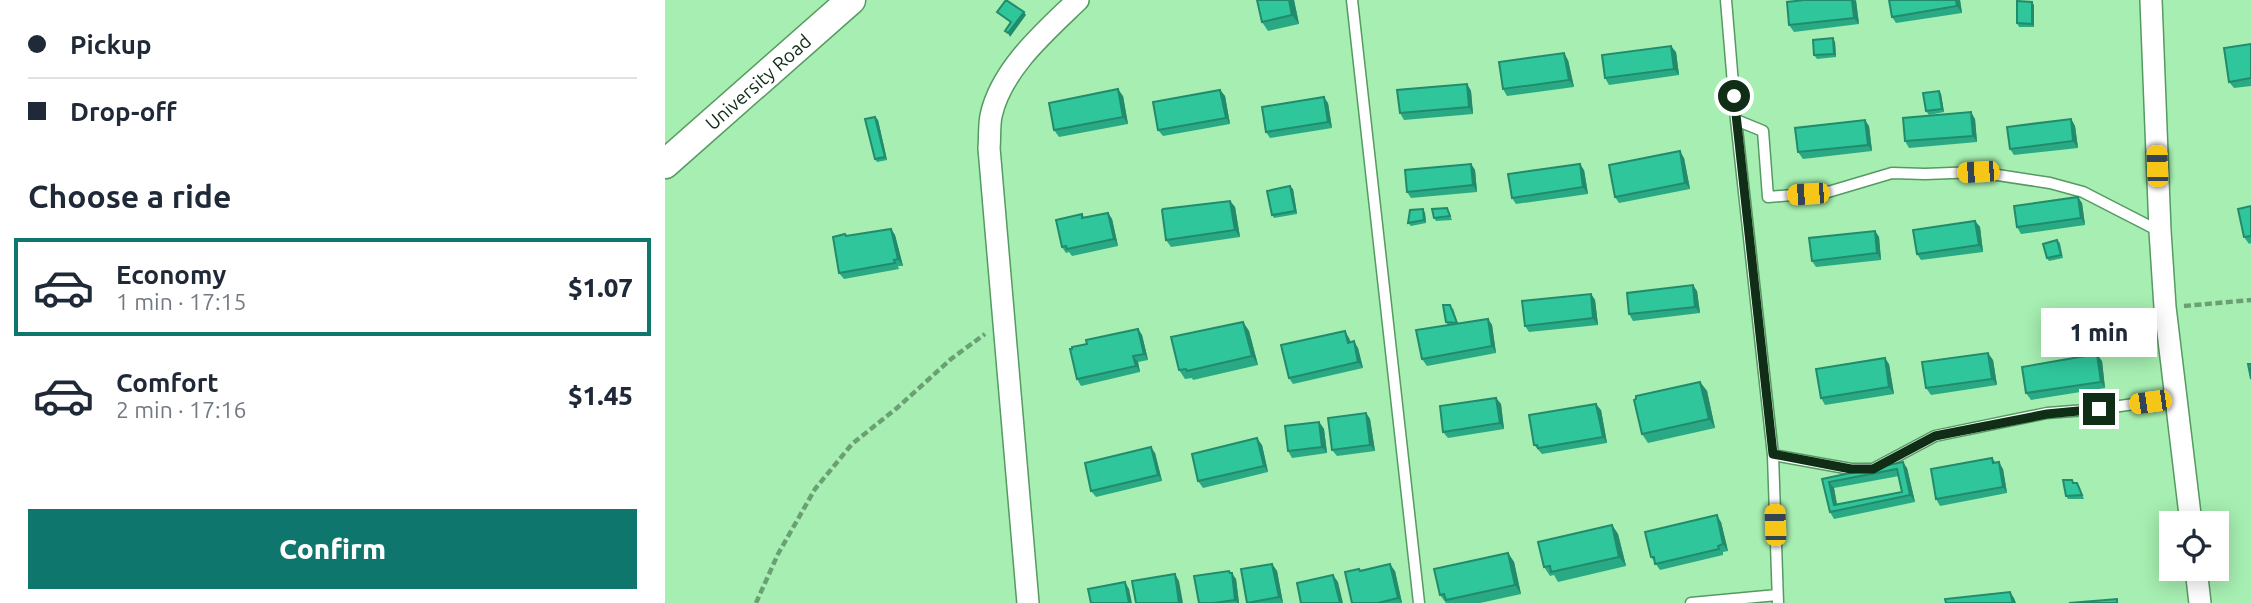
<!DOCTYPE html>
<html lang="en">
<head>
<meta charset="utf-8">
<style>
  :root { --surface:#fff; --page:#f2f2f3; --text:#1f2937; --muted:#747a83; --line:#e0e1e3; --accent:#0f766e }
  body { margin:0; font-family:Ubuntu,sans-serif; background:var(--page); color:var(--text); height:100vh; display:flex; flex-direction:column; font-size:26px; white-space:nowrap }
  * { box-sizing:border-box; margin:0 }
  p { font-size:23px; color:var(--muted) }
  .icon { flex:none; width:38px; height:38px; fill:none; stroke:currentColor; stroke-width:2; stroke-linecap:round; stroke-linejoin:round }
  .map { position:relative; flex:1; overflow:hidden }
  .sheet { display:flex; flex-direction:column; background:var(--surface); width:665px }
  .sheet>* { flex:none }
  .banner { display:grid; align-content:center; height:154px; padding:0 28px; background:var(--surface) }
  .fabs { position:absolute; left:1494px; top:511px; display:grid; gap:14px }
  .fabs a { display:grid; place-items:center; width:70px; height:70px; border-radius:0px; background:var(--surface); box-shadow:0 4px 18px #0003; font-size:35px }
  .end { position:absolute; width:32px; height:32px; margin:-16px; border:9px solid #102d16; background:#fff; box-shadow:0 0 0 4px #fff }
  .from { border-radius:50% }
  .bubble { position:absolute; height:49px; border-radius:0px; background:var(--surface); box-shadow:0 4px 18px #0003; font-size:23px; font-weight:800; line-height:49px; text-align:center }
  .car { position:absolute; width:21px; height:42px; margin:-21px -10px; border-radius:9px; box-shadow:0 0 5px 2px #0007; background:linear-gradient(#f5c518 24%,#345 0 40%,#f5c518 0 76%,#345 0 86%,#f5c518 0) }
  .banner b { display:flex; align-items:center; gap:24px; height:66px; font-size:26px }
  .banner b+b { border-top:2px solid var(--line) }
  .banner i { width:18px; height:18px; background:var(--text) }
  ul { padding:0; list-style:none }
  li { display:flex; align-items:center; gap:21px; height:98px; margin:0 14px 10px; padding:0 14px; border:4px solid transparent; border-radius:0px }
  li div { flex:1 }
  li b { display:block; font-size:26px }
  li em { font-style:normal; font-weight:800 }
  li.current { border-color:var(--accent) }
  li>.icon { width:63px; height:63px; stroke-width:1.5 }
  h2 { padding:0 28px; font-size:32px; line-height:84px }
  .action { display:flex; gap:14px; margin-top:auto; padding:14px 28px }
  .action a { flex:1; height:80px; border-radius:0px; background:var(--accent); color:#fff; font-size:28px; font-weight:800; line-height:80px; text-align:center }
  main { display:flex; flex:1; min-height:0 }
  .map>svg:first-child { display:block }
</style>
</head>
<body>
<main>
<section class="sheet">
<div class="banner">
<b><i class="from"></i>Pickup</b>
<b><i></i>Drop-off</b>
</div>
<h2>Choose a ride</h2>
<ul>
<li class="current"><svg class="icon" aria-label="car" viewBox="0 0 24 24"><path d="M5 17H2v-5l4-1 3-4h7l3 4 3 1v5h-3M9 17h6M6 11h13"/><circle cx="7" cy="17" r="2"/><circle cx="17" cy="17" r="2"/></svg><div><b>Economy</b><p>1 min · 17:15</p></div><em>$1.07</em></li>
<li><svg class="icon" aria-label="car" viewBox="0 0 24 24"><path d="M5 17H2v-5l4-1 3-4h7l3 4 3 1v5h-3M9 17h6M6 11h13"/><circle cx="7" cy="17" r="2"/><circle cx="17" cy="17" r="2"/></svg><div><b>Comfort</b><p>2 min · 17:16</p></div><em>$1.45</em></li>
</ul>
<div class="action"><a>Confirm</a></div>
</section>
<div class="map">
<svg width="1586" height="603" viewBox="0 0 1586 603">
  <rect width="100%" height="100%" fill="#a6eeb1"/>
  <g fill="none" stroke-linecap="round" stroke-linejoin="round">
    <defs>
      <path id="lane" d="M687,0L754,603
        M1061,0L1071,120L1108,455L1113,603
        M1071,120L1098,131L1103,197L1163,192L1227,173L1260,174L1313,172L1385,183L1418,192L1494,231
        M1108,455L1186,469H1208L1270,436L1382,413L1434,409L1511,398
        M1026,603L1112,595"/>
      <path id="street" d="M1486,0L1495,231L1500,307L1526,523
        M1531,569L1535,603
        M363,603L324,148C325,138 324,126 326,116C336,69 381,31 413,0"/>
      <g id="secondary">
        <path id="s1" d="M0,164L186,0"/>
      </g>
    </defs>
    <use href="#lane" stroke="#559a62" stroke-width="13"/>
    <use href="#street" stroke="#559a62" stroke-width="24"/>
    <use href="#secondary" stroke="#559a62" stroke-width="31"/>
    <path stroke="#6aa073" stroke-width="4.5" stroke-dasharray="7 3.5" stroke-linecap="butt" d="M1519,306L1586,300
      M91,603L113,554L150,489L187,444L232,408L286,359L320,334"/>
    <use href="#lane" stroke="#fff" stroke-width="10"/>
    <use href="#street" stroke="#fff" stroke-width="21"/>
    <use href="#secondary" stroke="#fff" stroke-width="28"/>
  </g>
  <path fill="#29aa85" fill-rule="evenodd" d="M592,0H629L634,24L603,31L597,22Z
    M1139,0H1191L1194,24L1129,32L1124,25Z
    M1295,0L1297,13L1231,23L1227,17Z
    M1369,5V27H1354L1352,23Z
    M1170,42L1171,57L1152,59L1149,55Z
    M1586,44V86L1569,88L1564,82Z
    M1011,52L1014,75L944,85L940,78Z
    M903,60L909,87L842,96L838,89Z
    M802,84L806,91L808,114L739,120L735,113Z
    M555,90L560,96L565,124L498,136L493,130Z
    M1274,91L1276,94L1279,112L1264,115L1261,111Z
    M458,96L463,124L394,137L389,130Z
    M663,103L667,128L605,138L601,132Z
    M210,117L213,120L222,160L212,162L210,159Z
    M1310,119L1312,142L1244,148L1240,141Z
    M1406,119L1410,126L1413,148L1349,155L1345,149Z
    M1204,126L1207,151L1138,159L1133,152Z
    M1019,158L1025,189L954,203L950,197Z
    M806,164L810,170L812,192L746,198L742,192Z
    M919,170L923,194L851,204L847,198Z
    M628,189L632,214L609,218L607,215Z
    M565,201L570,207L575,237L506,247L501,240Z
    M1417,203L1420,225L1356,234L1352,227Z
    M1586,206V243L1584,244L1579,237Z
    M782,208L787,220L771,221L769,218Z
    M443,213L447,219L453,246L407,256L404,252L401,253L397,247L417,214L419,217Z
    M760,213L761,223L746,226L743,223Z
    M1310,221L1315,227L1318,252L1256,260L1252,254Z
    M226,229L230,235L238,266H233L234,269L179,279L174,273L180,234L182,236Z
    M1210,231L1214,237L1216,260L1151,267L1147,261Z
    M1392,240L1395,243L1398,258L1384,261L1382,258Z
    M1032,291L1035,313L968,321L964,314Z
    M926,294L930,300L933,325L864,332L860,326Z
    M788,308L793,324L823,319L827,325L831,353L762,366L757,359L783,325L781,322Z
    M578,322L584,331L593,365L528,380L527,378L520,379L514,370Z
    M473,329L477,335L483,360L473,362L475,372L416,386L412,379L422,344Z
    M684,338L686,342L693,348L698,368L628,384L624,378Z
    M1328,360L1332,385L1266,395L1261,388Z
    M1437,361L1440,388L1366,400L1361,393Z
    M1224,364L1229,394L1160,405L1156,398Z
    M1035,382L1042,391L1050,428L983,443L977,434Z
    M831,398L836,404L839,429L783,438L778,432Z
    M936,410L942,443L877,454L869,445Z
    M701,413L705,419L710,451L672,456L667,450Z
    M654,422L659,429L662,453L627,458L623,451Z
    M597,445L603,472L538,488L533,481Z
    M490,453L497,481L431,497L426,491Z
    M1327,458L1331,463L1338,469L1342,493L1275,506L1271,499Z
    M1242,468L1250,502L1169,519L1165,512L1157,479ZM1234,476L1237,492L1172,504L1169,488Z
    M1409,483H1412L1414,486L1419,499H1403L1401,496Z
    M1056,522L1063,551L1058,552V555L995,570L986,557Z
    M947,525L953,534L961,566L893,582L889,575L885,576L879,567Z
    M843,553L849,562L856,594L815,603H781L775,595Z
    M607,564L612,571L618,603H582Z
    M696,571H730L737,603H687Z
    M566,573H567L571,579L574,603H534Z"/>
  <path fill="#228b6c" d="M624,0H629L634,24L627,15Z
    M1187,0L1191,1L1194,24L1189,18Z
    M1291,0H1295L1297,13L1292,6Z
    M1367,2L1369,5V27L1367,24Z
    M359,12L361,15L345,37L343,33Z
    M1168,38L1170,42L1171,57L1169,54Z
    M1006,46L1011,52L1014,75L1009,69Z
    M899,53L903,60L909,87L904,80Z
    M802,84L806,91L808,114L804,107Z
    M453,89L458,96L463,124L458,117Z
    M555,90L560,96L565,124L561,118Z
    M1274,91L1276,94L1279,112L1277,109Z
    M659,97L663,103L667,128L663,122Z
    M1306,112L1310,119L1312,142L1308,136Z
    M210,117L213,120L222,160L220,157Z
    M1406,119L1410,126L1413,148L1408,141Z
    M1200,120L1204,126L1207,151L1203,145Z
    M1015,151L1019,158L1025,189L1020,183Z
    M806,164L810,170L812,192L808,185Z
    M915,164L919,170L923,194L918,187Z
    M625,186L628,189L632,214L630,211Z
    M1413,197L1417,203L1420,225L1416,218Z
    M565,201L570,207L575,237L570,230Z
    M758,209L760,213L761,223L759,220Z
    M443,213L447,219L453,246L449,239Z
    M1310,221L1315,227L1318,252L1314,245Z
    M226,229L230,235L238,266L233,259Z
    M1210,231L1214,237L1216,260L1212,253Z
    M1028,285L1032,291L1035,313L1030,307Z
    M926,294L930,300L933,325L928,318Z
    M823,319L827,325L831,353L827,346Z
    M578,322L584,331L593,365L587,356Z
    M473,329L477,335L483,360L479,354Z
    M680,331L684,338L687,349L683,343Z
    M689,341L693,348L698,368L693,362Z
    M1323,353L1328,360L1332,385L1327,379Z
    M1432,354L1437,361L1440,388L1436,382Z
    M468,356L473,362L475,372L471,366Z
    M1220,358L1224,364L1229,394L1224,387Z
    M1035,382L1042,391L1050,428L1044,419Z
    M831,398L836,404L839,429L835,423Z
    M931,404L936,410L942,443L938,437Z
    M701,413L705,419L710,451L705,445Z
    M654,422L659,429L662,453L657,447Z
    M592,438L597,445L603,472L599,466Z
    M486,447L490,453L497,481L493,475Z
    M1238,462L1242,468L1250,502L1245,495Z
    M1334,462L1338,469L1342,493L1338,487Z
    M1164,482L1169,488L1173,511L1169,505Z
    M1052,515L1056,522L1063,551L1058,544Z
    M947,525L953,534L961,566L954,557Z
    M843,553L849,562L856,594L850,585Z
    M607,564L612,571L618,603L614,597Z
    M725,564L730,571L737,603L733,598Z
    M564,571L571,579L574,603H573L570,600Z
    M510,574L514,581L518,603H514Z
    M668,575L673,582L678,603H675Z
    M460,582L464,589L467,603H464Z
    M1345,592L1349,598L1351,603H1348Z"/>
  <path fill="#30c69b" stroke="#228b6c" stroke-width="2" fill-rule="evenodd" d="M341,0L359,12L343,33L340,31L346,22L332,12Z
    M592,0H624L627,15L597,22Z
    M1139,0H1187L1189,18L1124,25L1122,2Z
    M1224,0H1291L1292,6L1227,17Z
    M1352,1L1367,2V24L1352,23Z
    M1168,38L1169,54L1149,55L1148,40Z
    M1586,44V78L1564,82L1559,48Z
    M1006,46L1009,69L940,78L937,55Z
    M899,53L904,80L838,89L834,62Z
    M802,84L804,107L735,113L732,90Z
    M453,89L458,117L389,130L384,103Z
    M555,90L561,118L493,130L488,102Z
    M1274,91L1277,109L1261,111L1258,93Z
    M659,97L663,122L601,132L597,107Z
    M1306,112L1308,136L1240,141L1238,118Z
    M210,117L220,157L210,159L200,119Z
    M1406,119L1408,141L1345,149L1342,127Z
    M1200,120L1203,145L1133,152L1130,128Z
    M1015,151L1020,183L950,197L944,165Z
    M806,164L808,185L742,192L740,170Z
    M915,164L918,187L847,198L843,174Z
    M625,186L630,211L607,215L602,191Z
    M1413,197L1416,218L1352,227L1349,206Z
    M565,201L570,230L501,240L497,210L498,209Z
    M1586,206V236L1579,237L1573,209Z
    M782,208L785,216L769,218L767,209Z
    M758,209L759,220L743,223L745,210Z
    M443,213L449,239L402,249L401,246L397,247L391,220L417,214V218Z
    M1310,221L1314,245L1252,254L1248,230Z
    M226,229L233,259L229,260L230,263L174,273L168,237L180,234L181,236Z
    M1210,231L1212,253L1147,261L1144,238Z
    M1392,240L1396,255L1382,258L1378,244Z
    M1028,285L1030,307L964,314L962,293Z
    M926,294L928,318L860,326L857,301Z
    M778,305H785L792,323L781,322Z
    M823,319L827,346L757,359L751,330Z
    M578,322L587,356L522,371L521,369L514,370L506,337Z
    M473,329L479,354L468,356L471,366L412,379L405,349H407V347L422,344L421,340Z
    M680,331L683,343L689,341L693,362L624,378L616,345Z
    M1323,353L1327,379L1261,388L1257,362Z
    M1432,354L1436,382L1361,393L1357,367Z
    M1220,358L1224,387L1156,398L1151,369Z
    M1583,364H1586V379Z
    M1035,382L1044,419L977,434L969,400L971,399V396Z
    M831,398L835,423L778,432L775,406Z
    M931,404L938,437L873,448L872,445H869L864,415Z
    M701,413L705,445L667,450L663,418Z
    M654,422L657,447L623,451L620,426Z
    M592,438L599,466L533,481L527,454Z
    M486,447L493,475L426,491L420,463Z
    M1327,458L1328,463L1334,462L1338,487L1271,499L1266,469Z
    M1238,462L1245,495L1165,512L1157,479ZM1232,469L1237,492L1169,505L1164,482Z
    M1398,480H1407L1408,483H1412L1417,495L1401,496Z
    M1052,515L1058,544L1053,546L1054,549L990,564L989,557H986L980,532Z
    M947,525L954,557L886,572L885,566L879,567L873,542Z
    M843,553L850,585L781,600L779,594L775,595L769,569Z
    M607,564L614,597L582,603L576,569Z
    M725,564L733,598L713,603H687L680,572L694,569L695,571Z
    M564,571L565,573H567L570,600L549,603H534L529,576Z
    M510,574L514,603H471L467,581Z
    M668,575L675,603H636L632,583Z
    M460,582L464,603H426L423,589Z
    M1345,592L1348,603H1281L1280,599Z
    M1452,599V603H1404Z"/>
  <g fill="none" stroke-linecap="round" stroke-linejoin="round">
    <path stroke="#102d16" stroke-width="9" d="M1069,96L1108,454L1186,469H1208L1270,436L1382,414L1434,409"/>
  </g>
  <g text-anchor="middle" stroke-width="6" stroke-linejoin="round" paint-order="stroke">
    <g font-size="19" fill="#102d16" stroke="#b3fbbe">
      <text dy="7" stroke="none"><textPath href="#s1" startOffset="124">University Road</textPath></text>
    </g>
  </g>
</svg>
<div class="fabs">
<a><svg class="icon" aria-label="locate" viewBox="0 0 24 24"><circle cx="12" cy="12" r="6"/><path d="M12 2v4M12 18v4M2 12h4M18 12h4"/></svg></a>
</div>
<i class="end from" style="left:1069px;top:96px"></i>
<i class="end" style="left:1434px;top:409px"></i>
<div class="bubble" style="left:1376px;top:308px;width:116px">1 min</div>
<i class="car" style="left:1492px;top:166px;rotate:358deg"></i>
<i class="car" style="left:1313px;top:172px;rotate:267deg"></i>
<i class="car" style="left:1143px;top:194px;rotate:266deg"></i>
<i class="car" style="left:1485px;top:402px;rotate:262deg"></i>
<i class="car" style="left:1110px;top:525px;rotate:358deg"></i>
</div>
</main>
</body>
</html>
